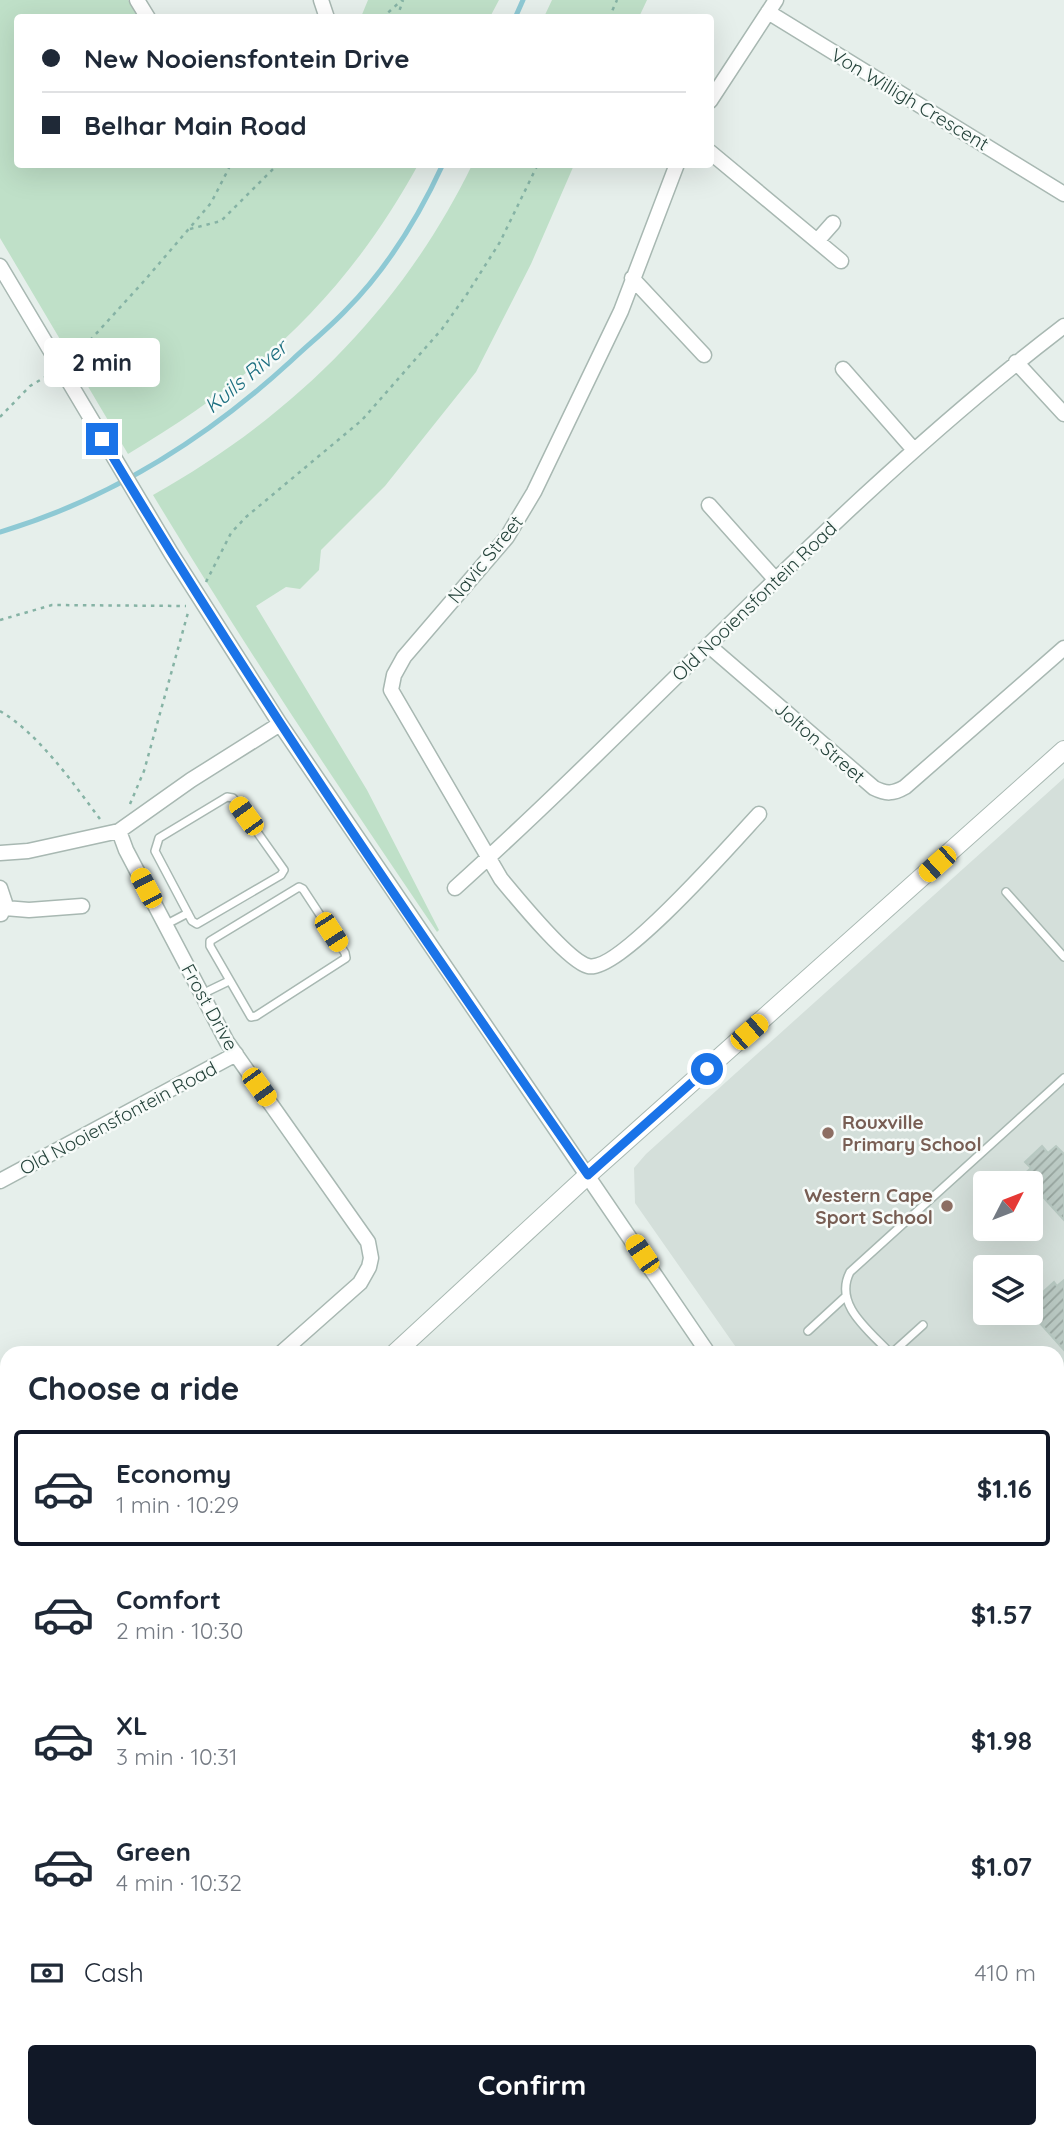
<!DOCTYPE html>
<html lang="en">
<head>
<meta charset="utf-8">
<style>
  :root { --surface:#fff; --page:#f6f6f7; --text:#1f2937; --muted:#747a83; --line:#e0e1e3; --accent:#111827 }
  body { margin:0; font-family:Quicksand,sans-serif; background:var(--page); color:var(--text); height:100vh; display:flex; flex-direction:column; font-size:26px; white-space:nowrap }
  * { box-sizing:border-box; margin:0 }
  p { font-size:23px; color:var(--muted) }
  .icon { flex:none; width:38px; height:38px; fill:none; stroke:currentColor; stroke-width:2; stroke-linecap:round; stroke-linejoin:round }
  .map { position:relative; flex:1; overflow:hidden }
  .sheet { position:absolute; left:0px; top:1346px; width:1064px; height:793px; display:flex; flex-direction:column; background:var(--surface); border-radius:21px 21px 0 0; box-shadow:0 7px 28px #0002 }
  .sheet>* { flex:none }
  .banner { position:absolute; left:14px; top:14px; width:700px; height:154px; border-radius:7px; box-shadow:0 7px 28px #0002; display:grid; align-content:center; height:154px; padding:0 28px; background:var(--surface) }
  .needle { width:46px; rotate:48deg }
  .buttons { position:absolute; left:973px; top:1171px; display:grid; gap:14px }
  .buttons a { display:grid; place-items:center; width:70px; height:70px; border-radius:7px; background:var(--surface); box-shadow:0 7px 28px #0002; font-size:35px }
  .end { position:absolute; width:32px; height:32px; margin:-16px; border:9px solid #1a73e8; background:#fff; box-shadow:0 0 0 4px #fff }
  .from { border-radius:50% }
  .bubble { position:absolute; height:49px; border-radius:7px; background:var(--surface); box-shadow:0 7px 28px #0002; font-size:23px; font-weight:800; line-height:49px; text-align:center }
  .car { position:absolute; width:21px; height:42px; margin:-21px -10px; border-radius:9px; box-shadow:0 0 5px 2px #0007; background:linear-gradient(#f5c518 24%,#345 0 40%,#f5c518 0 76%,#345 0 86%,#f5c518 0) }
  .banner b { display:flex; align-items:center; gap:24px; height:66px; font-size:26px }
  .banner b+b { border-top:2px solid var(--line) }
  .banner i { width:18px; height:18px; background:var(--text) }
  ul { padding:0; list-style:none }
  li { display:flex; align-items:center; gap:21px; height:116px; margin:0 14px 10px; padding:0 14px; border:4px solid transparent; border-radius:7px }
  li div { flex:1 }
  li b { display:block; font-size:26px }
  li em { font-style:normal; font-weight:800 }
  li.selected { border-color:var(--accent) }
  li>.icon { width:63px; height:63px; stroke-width:1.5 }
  h2 { padding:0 28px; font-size:32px; line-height:84px }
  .pay { display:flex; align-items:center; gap:18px; height:77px; padding:0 28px; font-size:26px }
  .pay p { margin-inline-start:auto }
  .button { display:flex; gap:14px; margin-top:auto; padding:14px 28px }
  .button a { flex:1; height:80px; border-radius:7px; background:var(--accent); color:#fff; font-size:28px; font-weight:800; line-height:80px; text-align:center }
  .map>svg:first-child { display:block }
</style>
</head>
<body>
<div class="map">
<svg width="1064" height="2138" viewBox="0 0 1064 2138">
  <defs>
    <pattern id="building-hatch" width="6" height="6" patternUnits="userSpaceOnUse" patternTransform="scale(1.75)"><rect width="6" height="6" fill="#bbcac4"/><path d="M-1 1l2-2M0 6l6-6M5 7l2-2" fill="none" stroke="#98a6a0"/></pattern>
  </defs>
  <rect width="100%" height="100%" fill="#e6efeb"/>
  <path fill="#d4dfda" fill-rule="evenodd" d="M1064,778V1639L1057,1637V1353H740L635,1203L634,1168L646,1154ZM985,1183H1031V1228H985ZM985,1267H1031V1312H985Z"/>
  <path fill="#bfe0c8" d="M0,0H128L139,17L18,18V164L418,165C346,296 256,378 128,454L0,238Z
    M368,0H499L490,17H361Z
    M552,0H647L639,17H544Z
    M472,165H574L531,264L476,372L385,486L321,550L319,570L300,589L286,587L256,606L367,790L439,930L437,932C339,788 243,644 153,495C292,417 402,309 472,165Z"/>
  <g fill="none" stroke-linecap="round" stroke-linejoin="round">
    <path stroke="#8ec9d4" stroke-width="5" d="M515,18L523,0
      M0,532C111,499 206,439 291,361C309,344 329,328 346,310C386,270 419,216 443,164"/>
  </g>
  <path fill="url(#building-hatch)" stroke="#b8c9c2" stroke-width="2" d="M1042,1146L1048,1153L1056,1146L1064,1154V1220L1023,1175L1031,1168L1025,1162Z
    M1064,1280V1350L1030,1312H1045L1034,1300L1054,1282L1057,1286Z"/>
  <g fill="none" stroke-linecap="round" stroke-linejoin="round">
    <defs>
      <path id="service" d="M227,797L233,798L284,870L281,875L197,924L192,921L155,851L159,838Z
        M299,887L303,889L345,953L346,958L256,1016L251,1017L210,946V941Z
        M1006,892L1064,957
        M165,925L188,913
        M202,994L229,981
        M808,1331L845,1297
        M890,1353C870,1331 833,1305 850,1272L1064,1078
        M892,1353L923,1325
        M1057,1422L1064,1416
        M1057,1621L1064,1623"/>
      <path id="minor" d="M137,0L148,18
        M321,0L327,18
        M768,12L1064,194
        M710,101L776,0
        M710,152L841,261
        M677,164L621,311L534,492L507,537L404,657L394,675L391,690L501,879C516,897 568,961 588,966C618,974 735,840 759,814
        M817,241L833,223
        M0,266L171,553L280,724L708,1353
        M632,278L704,355
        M1016,362L1064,414
        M843,369L914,450
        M709,505L775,579
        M708,645L874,788C886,794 893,794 905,787L1064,648
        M280,724L191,780L119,831L126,850L227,1042L368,1242L371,1258L369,1267L360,1283L281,1353
        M0,853L28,851L119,831
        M0,888L5,903L1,914
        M455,888C660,703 844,494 1064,326
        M5,908L29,910L82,906
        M0,1181L236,1054
        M0,1546L7,1545
        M1057,1738L1064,1740
        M0,1808L7,1805
        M1057,1915L1064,1919
        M0,2047L7,2043
        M1057,2120L1064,2123
        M330,2132L332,2138
        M522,2132L528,2138
        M182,2138L191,2132
        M792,2138V2132
        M872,2138L874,2132
        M1007,2138L1009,2132"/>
      <path id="tertiary" d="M395,1353L588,1175L1064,750
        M0,1681L7,1678"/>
    </defs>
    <use href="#service" stroke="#a8b8b2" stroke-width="10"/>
    <use href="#minor" stroke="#a8b8b2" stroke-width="17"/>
    <use href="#tertiary" stroke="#a8b8b2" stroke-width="20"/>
    <path stroke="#86b3a5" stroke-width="2.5" stroke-dasharray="3.5 5" stroke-linecap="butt" d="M382,18L402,0
      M397,18L403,0
      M609,18L617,0
      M190,229L221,221L278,164
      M72,358L84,347L145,280L211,203L231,164
      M0,417L30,386L47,376
      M206,582L231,533L246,517L362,420L442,329L467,294L500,242L538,164
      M0,620L52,605L186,606
      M0,711C39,734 73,783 100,819
      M130,804L144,771L189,609
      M480,2138L495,2132"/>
    <use href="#service" stroke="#fff" stroke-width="7"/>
    <use href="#minor" stroke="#fff" stroke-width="14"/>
    <use href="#tertiary" stroke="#fff" stroke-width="18"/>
  </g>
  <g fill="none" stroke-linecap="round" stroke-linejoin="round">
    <path stroke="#1a73e8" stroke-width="9" d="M102,439C253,692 420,934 588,1175L707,1069"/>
  </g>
  <g fill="#8d6e63" stroke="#f7fbf9" stroke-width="2.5">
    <circle cx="828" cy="1133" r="7"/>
    <circle cx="947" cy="1206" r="7"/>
  </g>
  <g text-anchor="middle" stroke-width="5" stroke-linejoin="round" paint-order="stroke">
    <g font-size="19" fill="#24423a" stroke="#f7fbf9">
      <text transform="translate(910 99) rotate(31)" y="7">Von Willigh Crescent</text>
      <text transform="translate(485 559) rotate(-51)" y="7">Navic Street</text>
      <text transform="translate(754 601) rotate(-44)" y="7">Old Nooiensfontein Road</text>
      <text transform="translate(820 742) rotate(41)" y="7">Jolton Street</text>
      <text transform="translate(210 1007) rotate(61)" y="7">Frost Drive</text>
      <text transform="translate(118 1118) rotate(-28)" y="7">Old Nooiensfontein Road</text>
    </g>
    <g font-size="19" font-weight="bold" fill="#785e54" stroke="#f7fbf9" text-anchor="start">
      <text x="842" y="1129">Rouxville<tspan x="842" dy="22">Primary School</tspan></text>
      <text x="933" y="1202" text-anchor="end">Western Cape<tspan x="933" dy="22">Sport School</tspan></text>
    </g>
    <g font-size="21" font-style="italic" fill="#1c6f80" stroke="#f7fbf9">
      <text transform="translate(246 377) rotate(-40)" y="7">Kuils River</text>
    </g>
  </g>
</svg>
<div class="buttons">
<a><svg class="needle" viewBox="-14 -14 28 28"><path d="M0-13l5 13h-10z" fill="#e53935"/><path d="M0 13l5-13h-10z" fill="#747a83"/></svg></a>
<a><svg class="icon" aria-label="layers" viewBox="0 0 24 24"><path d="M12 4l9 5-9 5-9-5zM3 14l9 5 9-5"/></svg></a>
</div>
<i class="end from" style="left:707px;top:1069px"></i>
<i class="end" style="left:102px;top:439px"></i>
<div class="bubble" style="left:44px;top:338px;width:116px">2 min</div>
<i class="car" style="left:246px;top:816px;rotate:324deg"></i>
<i class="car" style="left:937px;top:864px;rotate:228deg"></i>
<i class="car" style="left:146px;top:888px;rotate:332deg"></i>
<i class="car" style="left:331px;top:932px;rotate:147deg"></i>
<i class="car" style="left:749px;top:1032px;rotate:49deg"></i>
<i class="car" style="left:259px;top:1087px;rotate:144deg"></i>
<i class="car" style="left:642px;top:1254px;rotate:326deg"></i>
<div class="banner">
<b><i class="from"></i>New Nooiensfontein Drive</b>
<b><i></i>Belhar Main Road</b>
</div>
<section class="sheet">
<h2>Choose a ride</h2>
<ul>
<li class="selected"><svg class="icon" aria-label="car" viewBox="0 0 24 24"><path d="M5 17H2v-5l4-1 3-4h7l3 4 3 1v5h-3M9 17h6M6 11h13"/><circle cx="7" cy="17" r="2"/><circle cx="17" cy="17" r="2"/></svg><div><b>Economy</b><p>1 min · 10:29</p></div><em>$1.16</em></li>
<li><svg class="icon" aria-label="car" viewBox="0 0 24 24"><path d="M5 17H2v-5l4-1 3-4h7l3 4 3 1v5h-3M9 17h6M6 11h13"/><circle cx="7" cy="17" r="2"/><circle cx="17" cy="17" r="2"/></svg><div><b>Comfort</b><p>2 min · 10:30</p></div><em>$1.57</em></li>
<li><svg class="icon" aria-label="car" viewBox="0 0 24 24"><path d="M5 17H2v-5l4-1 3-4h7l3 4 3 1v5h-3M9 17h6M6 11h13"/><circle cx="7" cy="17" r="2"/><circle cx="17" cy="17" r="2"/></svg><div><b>XL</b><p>3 min · 10:31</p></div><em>$1.98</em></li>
<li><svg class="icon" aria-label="car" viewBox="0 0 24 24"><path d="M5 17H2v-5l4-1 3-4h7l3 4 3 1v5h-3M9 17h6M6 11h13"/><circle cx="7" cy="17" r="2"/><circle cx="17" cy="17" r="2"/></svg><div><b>Green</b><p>4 min · 10:32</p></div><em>$1.07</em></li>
</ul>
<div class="pay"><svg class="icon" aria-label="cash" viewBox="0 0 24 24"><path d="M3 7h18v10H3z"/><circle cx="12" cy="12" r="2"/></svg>Cash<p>410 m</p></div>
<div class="button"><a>Confirm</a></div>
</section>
</div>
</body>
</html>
